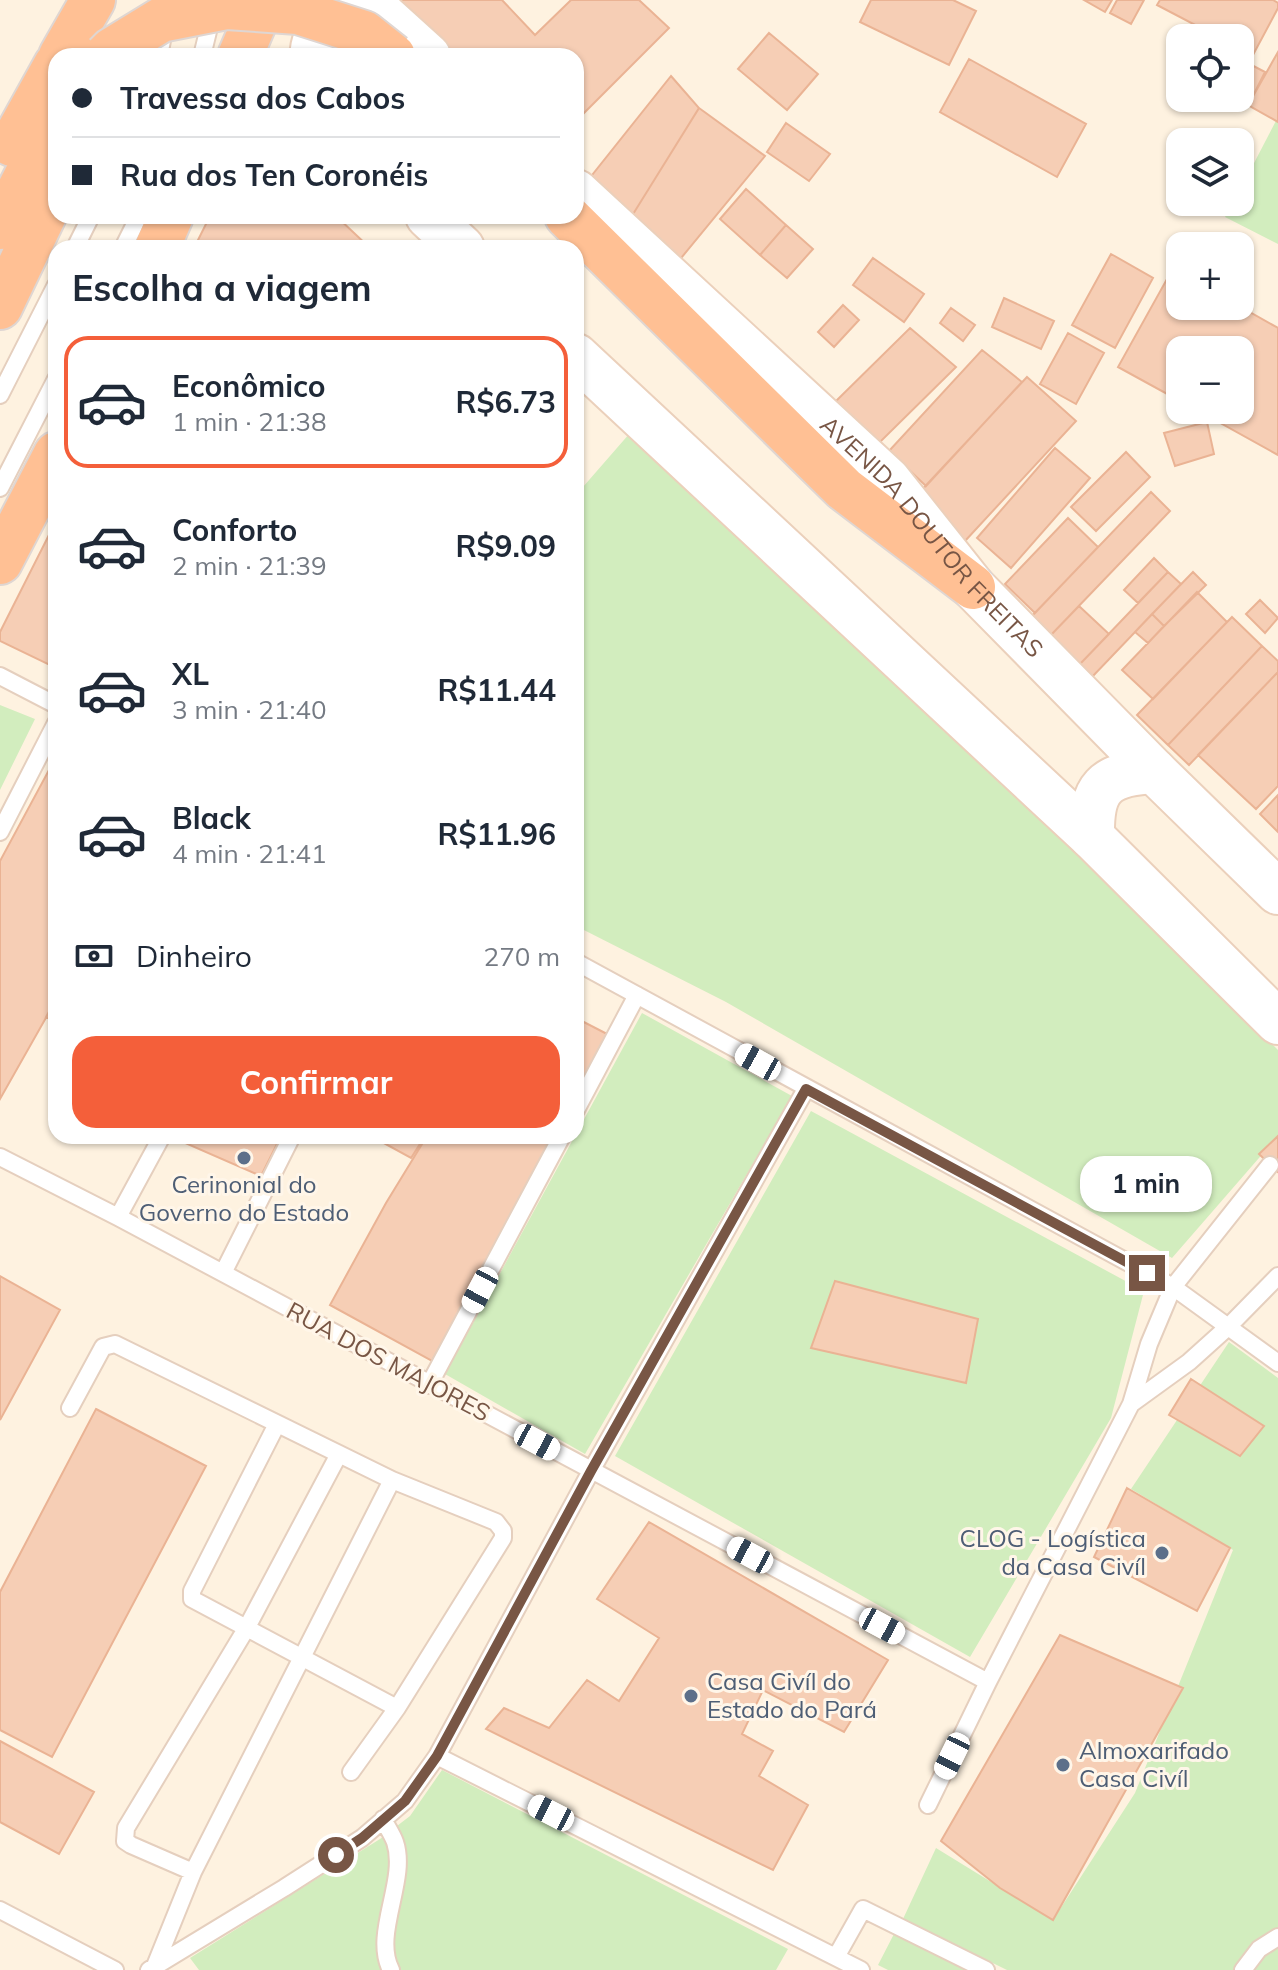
<!DOCTYPE html>
<html lang="pt">
<head>
<meta charset="utf-8">
<style>
  :root { --surface:#fff; --page:#f2f2f3; --text:#1f2937; --muted:#747a83; --line:#e0e1e3; --accent:#f45f3a }
  body { margin:0; font-family:Mulish,sans-serif; background:var(--page); color:var(--text); height:100vh; display:flex; flex-direction:column; font-size:30px; white-space:nowrap }
  * { box-sizing:border-box; margin:0 }
  p { font-size:26px; color:var(--muted) }
  .icon { flex:none; width:44px; height:44px; fill:none; stroke:currentColor; stroke-width:2; stroke-linecap:round; stroke-linejoin:round }
  .map { position:relative; flex:1; overflow:hidden }
  .sheet { position:absolute; left:48px; top:240px; width:536px; height:904px; display:flex; flex-direction:column; background:var(--surface); border-radius:24px; box-shadow:0 2px 6px #0004 }
  .sheet>* { flex:none }
  .banner { position:absolute; left:48px; top:48px; width:536px; height:176px; border-radius:24px; box-shadow:0 2px 6px #0004; display:grid; align-content:center; height:176px; padding:0 24px; background:var(--surface) }
  .buttons { position:absolute; left:1166px; top:24px; display:grid; gap:16px }
  .buttons a { display:grid; place-items:center; width:88px; height:88px; border-radius:16px; background:var(--surface); box-shadow:0 2px 6px #0004; font-size:40px }
  .end { position:absolute; width:36px; height:36px; margin:-18px; border:10px solid #785645; background:#fff; box-shadow:0 0 0 4px #fff }
  .from { border-radius:50% }
  .bubble { position:absolute; height:56px; border-radius:24px; background:var(--surface); box-shadow:0 2px 6px #0004; font-size:26px; font-weight:700; line-height:56px; text-align:center }
  .car { position:absolute; width:24px; height:48px; margin:-24px -12px; border-radius:10px; box-shadow:0 0 6px 2px #0007; background:linear-gradient(#fff 24%,#345 0 40%,#fff 0 76%,#345 0 86%,#fff 0) }
  .banner b { display:flex; align-items:center; gap:28px; height:76px; font-size:30px }
  .banner b+b { border-top:2px solid var(--line) }
  .banner i { width:20px; height:20px; background:var(--text) }
  ul { padding:0; list-style:none }
  li { display:flex; align-items:center; gap:24px; height:132px; margin:0 16px 12px; padding:0 8px; border:4px solid transparent; border-radius:24px }
  li div { flex:1 }
  li b { display:block; font-size:30px }
  li em { font-style:normal; font-weight:700 }
  li.active { border-color:var(--accent) }
  li>.icon { width:72px; height:72px; stroke-width:1.5 }
  h2 { padding:0 24px; font-size:36px; line-height:96px }
  .pay { display:flex; align-items:center; gap:20px; height:88px; padding:0 24px; font-size:30px }
  .pay p { margin-inline-start:auto }
  .button { display:flex; gap:16px; margin-top:auto; padding:16px 24px }
  .button a { flex:1; height:92px; border-radius:24px; background:var(--accent); color:#fff; font-size:32px; font-weight:700; line-height:92px; text-align:center }
  .map>svg:first-child { display:block }
</style>
</head>
<body>
<div class="map">
<svg width="1278" height="1970" viewBox="0 0 1278 1970">
  <rect width="100%" height="100%" fill="#fef2e0"/>
  <path fill="#d2edbe" d="M1278,117V244L1225,217L1234,202H1240V190Z
    M630,433L949,720L1278,1050V1136L1172,1258L726,1002L576,926V495Z
    M0,705L35,719L0,790Z
    M642,1013L792,1096L585,1454L445,1374Z
    M811,1111L1144,1291L1111,1418L970,1657L615,1456Z
    M1229,1342L1278,1378V1970H1007L903,1919L936,1848L1053,1920L1135,1793L1233,1550L1131,1489Z
    M442,1770L788,1949L776,1970H199L190,1958L380,1839L410,1816Z
    M895,1932L971,1970H888L878,1965Z"/>
  <path fill="#f6ceb5" stroke="#eab394" stroke-width="2" d="M386,0H502L535,35L571,0H639L669,28L576,121V56H448Z
    M871,0H953L976,11L949,65L860,22Z
    M1084,0H1112L1105,12Z
    M1117,0H1144L1131,24L1110,13Z
    M1160,0H1273L1278,3V8L1253,55L1240,48V38H1220L1157,5Z
    M769,33L818,74L787,110L738,69Z
    M1278,52V122L1248,105Z
    M969,59L1086,124L1057,177L940,112Z
    M1240,59L1265,72L1250,102L1240,97Z
    M671,76L699,108L630,219L581,189Z
    M699,108L765,156L677,263L630,219Z
    M786,123L830,154L809,181L767,152Z
    M746,189L786,225L760,255L720,219Z
    M210,216H336L370,248H194Z
    M786,225L813,249L787,278L760,255Z
    M1111,254L1153,278L1115,348L1072,325Z
    M873,258L924,294L904,322L853,285Z
    M1172,270L1180,274V306H1239L1278,328V455L1197,410H1240V350H1180V401L1118,367Z
    M1004,298L1054,321L1041,349L992,327Z
    M843,305L859,320L834,347L818,332Z
    M951,308L975,325L963,341L940,323Z
    M910,328L956,367L878,444L831,406Z
    M1068,333L1104,353L1076,404L1040,384Z
    M982,350L1022,382L926,486L889,451Z
    M1027,377L1076,421L965,541L916,496Z
    M1207,422L1214,454L1175,466L1164,433Z
    M1055,448L1090,478L1011,568L977,538Z
    M1126,452L1150,477L1096,531L1071,507Z
    M1151,492L1170,511L1050,636L1030,618Z
    M1068,518L1098,547L1035,613L1005,584Z
    M56,521V668L0,641V632Z
    M1154,558L1168,572L1138,603L1124,590Z
    M1168,572L1181,584L1092,677L1080,664Z
    M1193,572L1206,585L1164,626L1152,614Z
    M1197,592L1227,622L1153,699L1122,670Z
    M1260,600L1278,618L1265,633L1246,614Z
    M1079,606L1109,634L1080,664L1050,636Z
    M1152,614L1164,626L1148,643L1135,632Z
    M1232,617L1262,646L1168,745L1137,715Z
    M1262,646L1278,661V672L1189,765L1168,745Z
    M1278,672V786L1256,809L1198,755Z
    M49,770L56,773V1000L0,1099V861Z
    M1278,795V832L1260,814Z
    M56,999V1021L46,1017Z
    M576,1018L609,1035L576,1095Z
    M177,1136H281L261,1176L176,1139Z
    M371,1136H425L411,1158Z
    M427,1136H547L553,1139L432,1361L330,1305L386,1203Z
    M1278,1136V1172L1259,1154Z
    M0,1276L60,1310L0,1420Z
    M835,1281L978,1319L966,1383L811,1348Z
    M1191,1379L1264,1426L1240,1456L1169,1415Z
    M96,1409L206,1466L52,1757L0,1730V1592Z
    M1127,1488L1230,1548L1197,1611L1094,1557Z
    M649,1522L888,1660L844,1732L763,1690L742,1734L773,1751L759,1776L808,1805L773,1870L486,1729L504,1708L549,1728L587,1680L619,1701L659,1638L597,1599Z
    M1060,1635L1183,1688L1053,1920L1000,1888L941,1841Z
    M0,1741L94,1792L59,1854L0,1822Z"/>
  <g fill="none" stroke-linecap="round" stroke-linejoin="round">
    <defs>
      <path id="service" d="M159,56L165,25
        M202,56L212,15
        M75,248L91,216
        M123,248L139,216
        M0,395L56,285
        M0,488L56,379
        M0,676L56,705
        M0,832L56,723
        M576,962L1173,1287L1278,1363
        M576,1110L637,995
        M0,1157L118,1217L988,1682
        M118,1217L162,1136
        M223,1273L292,1136
        M429,1385L562,1136
        M1131,1404L1189,1362L1229,1326L1278,1276
        M70,1408L103,1347L115,1344L392,1480L193,1872L155,1966
        M277,1424L192,1591V1599L397,1708
        M437,1756L861,1970
        M351,1772L397,1708L503,1538V1531L496,1522L392,1480
        M928,1805L988,1682L1131,1404L1149,1344L1173,1287L1270,1165
        M383,1819C387,1827 392,1834 395,1842C408,1880 372,1934 391,1970
        M193,1872L131,1845L125,1841L126,1828L246,1629L339,1454
        M0,1910L115,1970
        M836,1957L863,1909L986,1970
        M149,1970L284,1888L362,1838L405,1801L437,1756L591,1471L806,1089
        M1243,1970L1259,1949L1278,1937"/>
      <g id="secondary">
        <path d="M366,0L428,56"/>
        <path d="M312,56C314,35 325,8 348,6C358,4 371,10 381,13"/>
        <path id="s1" d="M576,192L888,480L973,587L1154,771L1278,892"/>
        <path d="M428,216L462,248"/>
        <path d="M576,356L1092,837L1278,1022"/>
        <path d="M1092,837C1091,788 1103,774 1154,771"/>
      </g>
      <path id="trunk" d="M61,56L93,0
        M240,56L264,0
        M12,144L56,65
        M567,216L844,489L973,587
        M0,227L56,119
        M157,248L171,216
        M0,307L56,190
        M0,562L56,454"/>
    </defs>
    <use href="#service" stroke="#e5cfbe" stroke-width="20"/>
    <use href="#secondary" stroke="#ebd0bb" stroke-width="48"/>
    <use href="#trunk" stroke="#dfd6d2" stroke-width="48"/>
    <use href="#service" stroke="#fff" stroke-width="16"/>
    <use href="#secondary" stroke="#fff" stroke-width="44"/>
    <use href="#trunk" stroke="#ffc094" stroke-width="44"/>
    <defs>
      <path id="trunk-bridge" d="M106,56L112,50L161,20L227,7L298,12L364,33L393,56"/>
    </defs>
    <use href="#trunk-bridge" stroke="#dfd6d2" stroke-width="48" stroke-linecap="butt"/>
    <use href="#trunk-bridge" stroke="#ffc094" stroke-width="44"/>
  </g>
  <g fill="none" stroke-linecap="round" stroke-linejoin="round">
    <path stroke="#785645" stroke-width="10" d="M336,1855L362,1838L405,1801L437,1756L591,1471L806,1089L1147,1273"/>
  </g>
  <g fill="#5c6f8a" stroke="#fff6e9" stroke-width="3">
    <circle cx="244" cy="1158" r="8"/>
    <circle cx="1162" cy="1553" r="8"/>
    <circle cx="691" cy="1696" r="8"/>
    <circle cx="1063" cy="1765" r="8"/>
  </g>
  <g text-anchor="middle" stroke-width="6" stroke-linejoin="round" paint-order="stroke">
    <g font-size="24" fill="#785645" stroke="#fff6e9">
      <text dy="8" stroke="none"><textPath href="#s1" startOffset="496">AVENIDA DOUTOR FREITAS</textPath></text>
      <text transform="translate(388 1362) rotate(28)" y="8">RUA DOS MAJORES</text>
    </g>
    <g font-size="24" fill="#4e5e75" stroke="#fff6e9" text-anchor="start">
      <text x="244" y="1193" text-anchor="middle">Cerinonial do<tspan x="244" dy="28">Governo do Estado</tspan></text>
      <text x="1146" y="1547" text-anchor="end">CLOG - Logística<tspan x="1146" dy="28">da Casa Civíl</tspan></text>
      <text x="707" y="1690">Casa Civíl do<tspan x="707" dy="28">Estado do Pará</tspan></text>
      <text x="1079" y="1759">Almoxarifado<tspan x="1079" dy="28">Casa Civíl</tspan></text>
    </g>
  </g>
</svg>
<div class="buttons">
<a><svg class="icon" aria-label="locate" viewBox="0 0 24 24"><circle cx="12" cy="12" r="6"/><path d="M12 2v4M12 18v4M2 12h4M18 12h4"/></svg></a>
<a><svg class="icon" aria-label="layers" viewBox="0 0 24 24"><path d="M12 4l9 5-9 5-9-5zM3 14l9 5 9-5"/></svg></a>
<a>+</a>
<a>−</a>
</div>
<i class="end from" style="left:336px;top:1855px"></i>
<i class="end" style="left:1147px;top:1273px"></i>
<div class="bubble" style="left:1080px;top:1156px;width:132px">1 min</div>
<i class="car" style="left:758px;top:1062px;rotate:299deg"></i>
<i class="car" style="left:480px;top:1290px;rotate:208deg"></i>
<i class="car" style="left:537px;top:1442px;rotate:118deg"></i>
<i class="car" style="left:750px;top:1555px;rotate:298deg"></i>
<i class="car" style="left:882px;top:1626px;rotate:118deg"></i>
<i class="car" style="left:952px;top:1756px;rotate:206deg"></i>
<i class="car" style="left:551px;top:1813px;rotate:297deg"></i>
<div class="banner">
<b><i class="from"></i>Travessa dos Cabos</b>
<b><i></i>Rua dos Ten Coronéis</b>
</div>
<section class="sheet">
<h2>Escolha a viagem</h2>
<ul>
<li class="active"><svg class="icon" aria-label="car" viewBox="0 0 24 24"><path d="M5 17H2v-5l4-1 3-4h7l3 4 3 1v5h-3M9 17h6M6 11h13"/><circle cx="7" cy="17" r="2"/><circle cx="17" cy="17" r="2"/></svg><div><b>Econômico</b><p>1 min · 21:38</p></div><em>R$6.73</em></li>
<li><svg class="icon" aria-label="car" viewBox="0 0 24 24"><path d="M5 17H2v-5l4-1 3-4h7l3 4 3 1v5h-3M9 17h6M6 11h13"/><circle cx="7" cy="17" r="2"/><circle cx="17" cy="17" r="2"/></svg><div><b>Conforto</b><p>2 min · 21:39</p></div><em>R$9.09</em></li>
<li><svg class="icon" aria-label="car" viewBox="0 0 24 24"><path d="M5 17H2v-5l4-1 3-4h7l3 4 3 1v5h-3M9 17h6M6 11h13"/><circle cx="7" cy="17" r="2"/><circle cx="17" cy="17" r="2"/></svg><div><b>XL</b><p>3 min · 21:40</p></div><em>R$11.44</em></li>
<li><svg class="icon" aria-label="car" viewBox="0 0 24 24"><path d="M5 17H2v-5l4-1 3-4h7l3 4 3 1v5h-3M9 17h6M6 11h13"/><circle cx="7" cy="17" r="2"/><circle cx="17" cy="17" r="2"/></svg><div><b>Black</b><p>4 min · 21:41</p></div><em>R$11.96</em></li>
</ul>
<div class="pay"><svg class="icon" aria-label="cash" viewBox="0 0 24 24"><path d="M3 7h18v10H3z"/><circle cx="12" cy="12" r="2"/></svg>Dinheiro<p>270 m</p></div>
<div class="button"><a>Confirmar</a></div>
</section>
</div>
</body>
</html>
